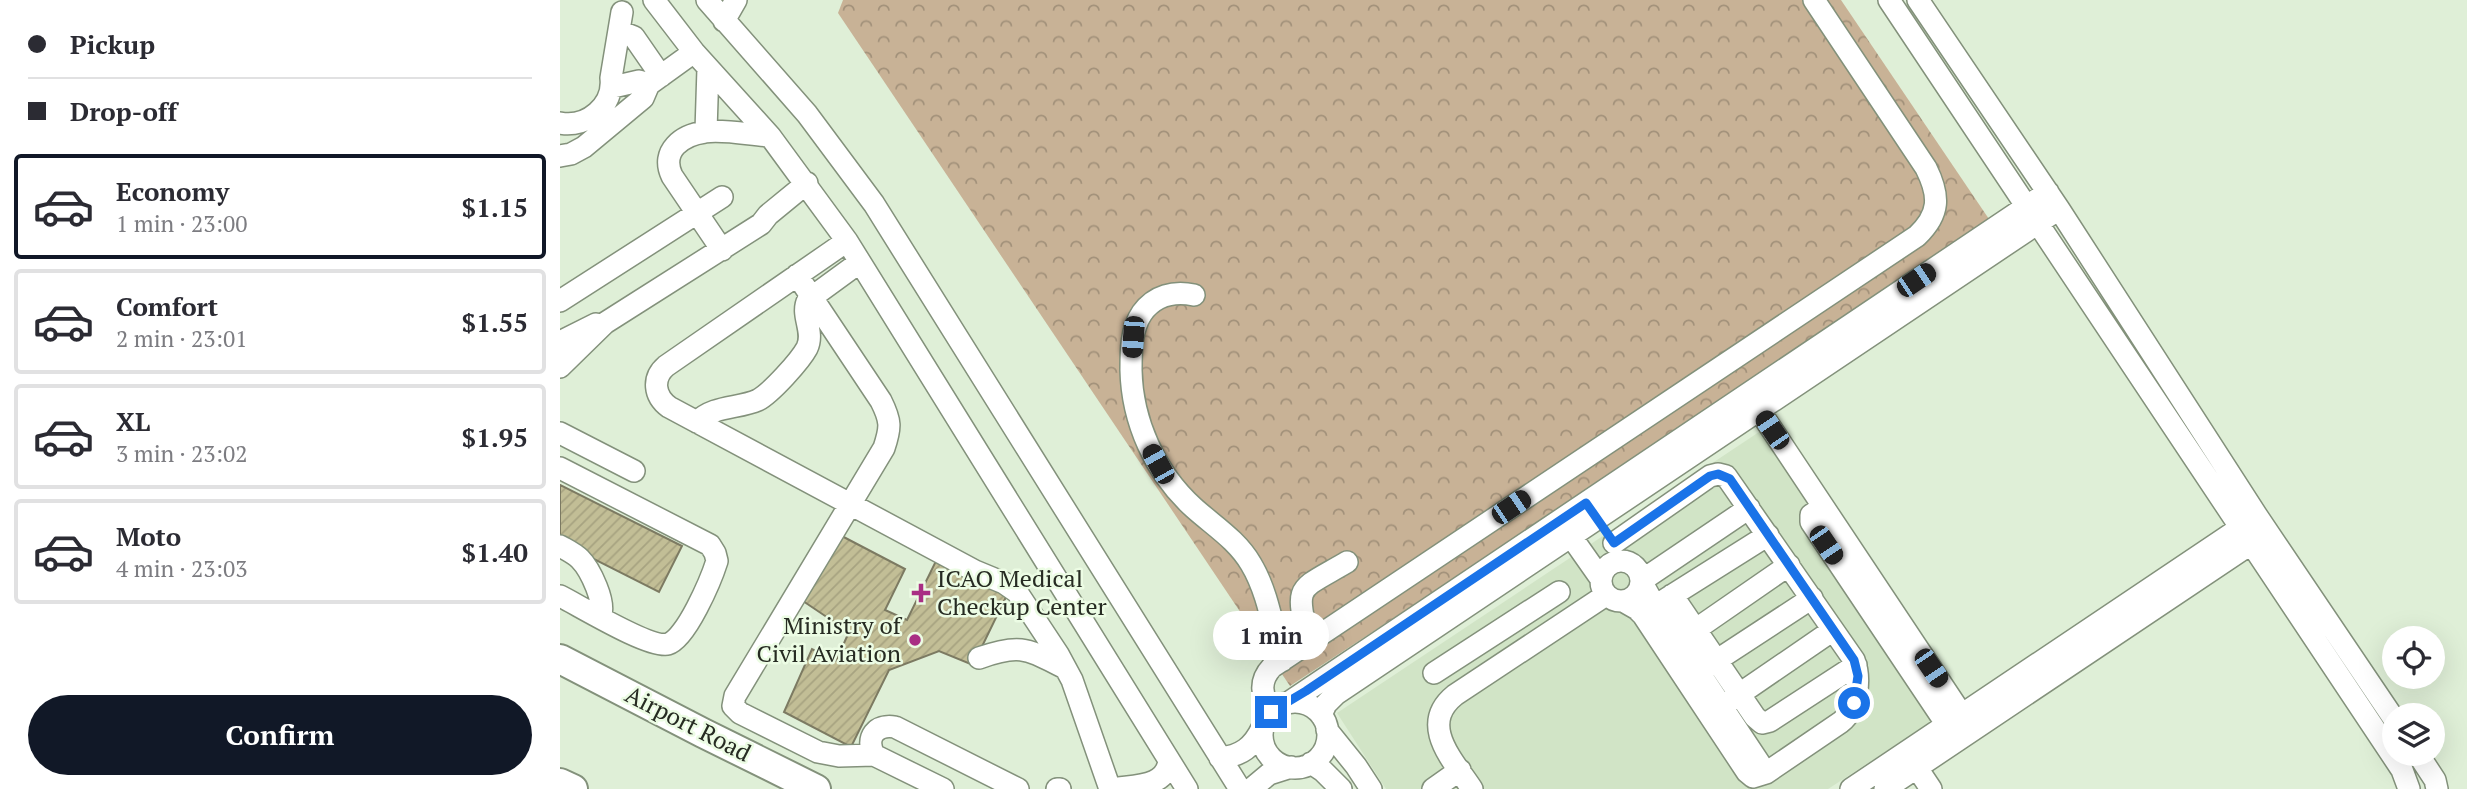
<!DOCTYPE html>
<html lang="en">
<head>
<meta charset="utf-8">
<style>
  :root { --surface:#fff; --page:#f7f7f7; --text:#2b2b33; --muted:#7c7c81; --line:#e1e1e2; --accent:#111827 }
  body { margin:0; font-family:"PT Serif",serif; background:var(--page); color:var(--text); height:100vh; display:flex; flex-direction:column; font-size:26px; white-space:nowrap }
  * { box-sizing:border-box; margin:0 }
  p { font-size:23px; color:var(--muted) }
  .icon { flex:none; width:38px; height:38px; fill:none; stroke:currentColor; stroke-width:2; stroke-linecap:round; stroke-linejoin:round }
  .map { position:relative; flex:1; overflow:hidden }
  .drawer { display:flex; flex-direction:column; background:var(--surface); width:560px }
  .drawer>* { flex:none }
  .banner { display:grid; align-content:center; height:154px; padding:0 28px; background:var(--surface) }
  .buttons { position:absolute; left:1822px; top:626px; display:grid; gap:14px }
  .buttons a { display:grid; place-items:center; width:63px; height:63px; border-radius:50%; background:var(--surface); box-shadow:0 7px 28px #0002; font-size:35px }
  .end { position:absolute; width:32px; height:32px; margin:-16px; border:9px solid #1a73e8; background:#fff; box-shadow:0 0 0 4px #fff }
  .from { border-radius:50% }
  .bubble { position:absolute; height:49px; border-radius:24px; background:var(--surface); box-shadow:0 7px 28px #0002; font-size:23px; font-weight:700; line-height:49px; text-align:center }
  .car { position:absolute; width:21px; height:42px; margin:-21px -10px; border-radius:9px; box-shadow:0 0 5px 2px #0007; background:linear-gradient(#222 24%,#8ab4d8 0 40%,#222 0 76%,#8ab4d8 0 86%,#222 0) }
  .banner b { display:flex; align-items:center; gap:24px; height:66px; font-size:26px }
  .banner b+b { border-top:2px solid var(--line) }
  .banner i { width:18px; height:18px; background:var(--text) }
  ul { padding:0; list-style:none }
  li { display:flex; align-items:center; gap:21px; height:105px; margin:0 14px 10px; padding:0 14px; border:4px solid var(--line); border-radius:7px }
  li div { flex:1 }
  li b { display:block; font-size:26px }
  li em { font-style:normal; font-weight:700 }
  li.on { border-color:var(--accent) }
  li>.icon { width:63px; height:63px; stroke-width:1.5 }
  .primary-button { display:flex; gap:14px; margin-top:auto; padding:14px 28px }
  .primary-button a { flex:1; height:80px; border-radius:42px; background:var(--accent); color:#fff; font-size:28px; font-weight:700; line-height:80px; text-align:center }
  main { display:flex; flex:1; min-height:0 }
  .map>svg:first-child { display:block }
</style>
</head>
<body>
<main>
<section class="drawer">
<div class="banner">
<b><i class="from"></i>Pickup</b>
<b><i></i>Drop-off</b>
</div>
<ul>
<li class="on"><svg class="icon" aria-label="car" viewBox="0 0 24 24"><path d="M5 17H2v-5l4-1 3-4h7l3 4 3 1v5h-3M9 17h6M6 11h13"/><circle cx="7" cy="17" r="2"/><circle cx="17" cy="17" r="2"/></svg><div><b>Economy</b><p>1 min · 23:00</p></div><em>$1.15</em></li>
<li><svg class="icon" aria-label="car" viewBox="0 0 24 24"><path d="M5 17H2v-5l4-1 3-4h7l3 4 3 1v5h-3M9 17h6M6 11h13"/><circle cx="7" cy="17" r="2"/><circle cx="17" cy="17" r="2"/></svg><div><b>Comfort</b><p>2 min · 23:01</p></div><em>$1.55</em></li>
<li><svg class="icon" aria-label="car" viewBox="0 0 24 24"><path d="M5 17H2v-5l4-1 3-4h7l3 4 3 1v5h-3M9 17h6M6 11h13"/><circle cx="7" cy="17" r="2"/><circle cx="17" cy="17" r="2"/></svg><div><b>XL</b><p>3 min · 23:02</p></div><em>$1.95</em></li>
<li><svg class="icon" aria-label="car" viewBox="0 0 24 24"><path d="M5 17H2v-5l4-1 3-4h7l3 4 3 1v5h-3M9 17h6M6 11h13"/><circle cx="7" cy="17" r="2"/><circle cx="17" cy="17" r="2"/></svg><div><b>Moto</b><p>4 min · 23:03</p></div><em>$1.40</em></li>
</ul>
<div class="primary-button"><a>Confirm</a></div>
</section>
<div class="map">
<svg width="1907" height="789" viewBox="0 0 1907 789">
  <defs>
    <pattern id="park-crowns" width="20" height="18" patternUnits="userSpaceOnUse" patternTransform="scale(1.75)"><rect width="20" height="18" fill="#c8b296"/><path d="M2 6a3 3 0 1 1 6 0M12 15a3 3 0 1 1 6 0" fill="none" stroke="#a2917a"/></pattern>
    <pattern id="building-hatch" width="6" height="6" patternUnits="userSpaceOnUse" patternTransform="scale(1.75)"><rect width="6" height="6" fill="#c2be96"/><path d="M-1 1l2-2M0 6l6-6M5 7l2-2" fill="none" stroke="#a7a381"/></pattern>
  </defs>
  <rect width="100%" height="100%" fill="#dfefd7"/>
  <path fill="#d1e4c6" d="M1202,430L1385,713L1268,789H826L777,713Z"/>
  <path fill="url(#park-crowns)" d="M283,0H1281L1433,225L730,686L278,13Z"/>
  <path fill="url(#building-hatch)" stroke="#7c7a62" stroke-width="2" d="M0,485L122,546L99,592L0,542Z
    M276,533L345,569L325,610L347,620L376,561L447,595L413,665L379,651L329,670L291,747L224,712L252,649L276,661L289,632L240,599Z"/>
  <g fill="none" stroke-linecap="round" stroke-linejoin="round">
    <defs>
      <path id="minor" d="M94,0L134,52L210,136L287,241L627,789
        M147,0L247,114L314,204L680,789
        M1329,0L1842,770L1849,789
        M1358,0L1499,209L1697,516L1834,719
        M164,21L176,0
        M59,31L74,37L101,76
        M91,83L134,52
        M0,123C28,128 54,105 51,78L62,12
        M146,131L148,68
        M0,156L11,154L24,147L83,98L89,84L79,81L53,87
        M287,241L106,366C92,378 94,396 109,407L415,571L444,583L457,592L498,654L512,680L550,789
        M162,250L112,176C100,151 122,135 145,132C163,129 191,135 210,136
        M237,275L321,401C331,421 331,427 324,448L175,696L173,706L180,713L258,752L279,756L314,755
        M634,295C614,291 595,295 582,313C571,329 571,351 571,370C572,421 595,473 634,508C654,526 677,540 691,564C708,592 713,629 722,661
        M0,301L162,197
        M0,342L36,324
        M0,367L45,323L201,224L208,215L247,183
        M1191,398L1410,727
        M137,422C154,405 178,409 198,400C211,393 240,361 247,348C255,331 240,315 248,300L300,262
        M0,433L74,471
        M0,468L150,545L155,553L157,561C151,580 126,639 108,644C90,649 20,606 0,596
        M1263,507L1251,515V522L1387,725
        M1189,508L1081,581L1095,606L1206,773
        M1003,525L1041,579
        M1054,543L1150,476L1158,474L1166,476L1294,660C1301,679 1298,708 1281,722L1206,773L1193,777L1187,772L1083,615L1077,609L1063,601
        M0,546C7,550 14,553 20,559C30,569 47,604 40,616
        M1041 581a20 20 0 1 1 40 0a20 20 0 1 1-40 0Z
        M1112,595L1195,717L1202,723L1210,721L1296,665
        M1100,603L1208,535
        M1135,630L1229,565
        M749,643C735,583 736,592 787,562
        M419,658C461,643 467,649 505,668
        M1145,668L1252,598
        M874,673L999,592
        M1168,702L1273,630
        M702 735a33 33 0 1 1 66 0a33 33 0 1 1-66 0Z
        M728,703L1488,192
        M711,712C702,695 698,682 712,667L1357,236C1380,214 1380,196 1366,168L1254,0
        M761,715L766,704L776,694L1499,209
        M767,730L796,766L811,789
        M1858,754L1875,780L1877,789
        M1349,756L1371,789
        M660,758C681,756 693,747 702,728
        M751,763L763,771L781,789
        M383,789L314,755C305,737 316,724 335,727L458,789
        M497,789H500
        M552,789C573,785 607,788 609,760
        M691,789L709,774L731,767
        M873,789L900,770
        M912,789C893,760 858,725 895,695L1046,595
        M1291,789L1692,520
        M1325,789L1701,537"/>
      <path id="major" d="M0,659L143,733L256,789
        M0,783L13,789"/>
    </defs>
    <use href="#minor" stroke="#83917b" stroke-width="24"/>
    <use href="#major" stroke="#83917b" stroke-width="32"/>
    <use href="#minor" stroke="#fff" stroke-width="21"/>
    <use href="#major" stroke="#fff" stroke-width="28"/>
  </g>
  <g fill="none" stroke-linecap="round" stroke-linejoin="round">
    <path stroke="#1a73e8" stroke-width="9" d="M711,712L746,691L1026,503L1054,543L1150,476L1158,474L1170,479L1294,660L1298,676L1294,703"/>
  </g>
  <g fill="#a92f84" stroke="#ecfce4" stroke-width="2.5">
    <path d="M357.5 582.5h7v7h7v7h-7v7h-7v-7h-7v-7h7z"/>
    <circle cx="355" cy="640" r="7"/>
  </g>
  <g text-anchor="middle" stroke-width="5" stroke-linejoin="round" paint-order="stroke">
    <g font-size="24" fill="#262b22" stroke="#ecfce4" text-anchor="start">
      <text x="377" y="587">ICAO Medical<tspan x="377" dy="28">Checkup Center</tspan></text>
      <text x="341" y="634" text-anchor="end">Ministry of<tspan x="341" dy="28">Civil Aviation</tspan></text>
    </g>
    <g font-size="24" fill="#262b22" stroke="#ecfce4">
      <text transform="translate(128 724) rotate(27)" y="8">Airport Road</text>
    </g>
  </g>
</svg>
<div class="buttons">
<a><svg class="icon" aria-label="locate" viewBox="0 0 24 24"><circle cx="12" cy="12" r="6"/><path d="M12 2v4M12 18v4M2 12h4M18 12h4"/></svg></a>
<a><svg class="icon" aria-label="layers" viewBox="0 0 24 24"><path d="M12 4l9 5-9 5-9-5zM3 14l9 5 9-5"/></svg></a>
</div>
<i class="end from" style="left:1294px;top:703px"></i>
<i class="end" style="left:711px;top:712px"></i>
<div class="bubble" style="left:653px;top:611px;width:116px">1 min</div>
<i class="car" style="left:1356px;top:280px;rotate:56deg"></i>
<i class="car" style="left:573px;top:337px;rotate:184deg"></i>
<i class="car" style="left:1212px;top:430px;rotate:326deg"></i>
<i class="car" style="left:598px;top:464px;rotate:331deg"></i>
<i class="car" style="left:951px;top:507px;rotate:56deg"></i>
<i class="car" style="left:1266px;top:545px;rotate:146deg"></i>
<i class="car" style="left:1371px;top:668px;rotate:146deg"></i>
</div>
</main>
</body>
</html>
